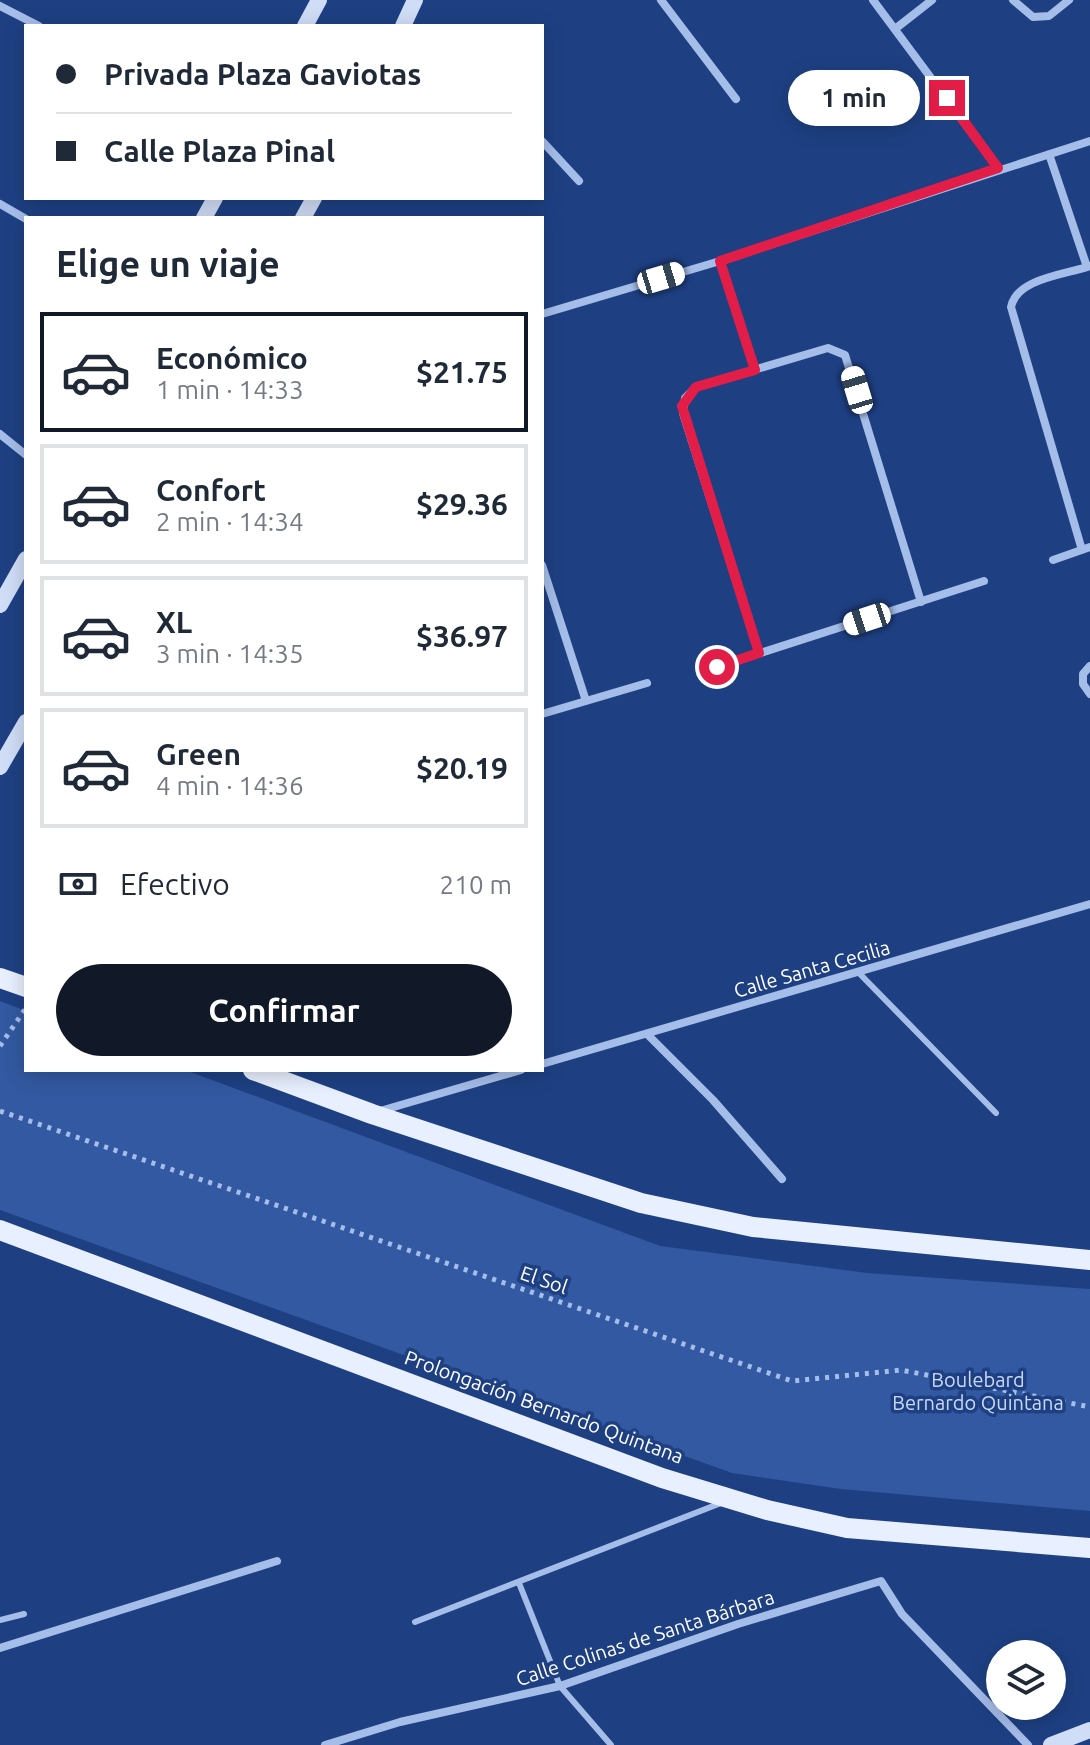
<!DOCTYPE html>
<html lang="es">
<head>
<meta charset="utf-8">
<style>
  :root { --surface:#fff; --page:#f2f2f3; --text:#1f2937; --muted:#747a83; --line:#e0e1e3; --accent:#111827 }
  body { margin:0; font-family:Ubuntu,sans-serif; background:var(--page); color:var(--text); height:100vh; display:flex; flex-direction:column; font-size:30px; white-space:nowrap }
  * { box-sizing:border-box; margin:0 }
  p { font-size:26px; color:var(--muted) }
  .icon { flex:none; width:44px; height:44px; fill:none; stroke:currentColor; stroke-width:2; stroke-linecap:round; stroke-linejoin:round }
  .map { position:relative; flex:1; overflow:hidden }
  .sheet { position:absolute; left:24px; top:216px; width:520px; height:856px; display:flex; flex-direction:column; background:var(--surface); border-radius:0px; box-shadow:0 4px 20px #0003 }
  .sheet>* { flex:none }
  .guide { position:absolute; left:24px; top:24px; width:520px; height:176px; border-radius:0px; box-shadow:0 4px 20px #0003; display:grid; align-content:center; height:176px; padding:0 32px; background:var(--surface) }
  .tools { position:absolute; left:986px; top:1640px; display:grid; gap:16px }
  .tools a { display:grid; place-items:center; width:80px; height:80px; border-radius:50%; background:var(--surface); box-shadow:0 4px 20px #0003; font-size:40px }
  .end { position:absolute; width:36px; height:36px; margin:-18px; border:10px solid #e11d48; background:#fff; box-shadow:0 0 0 4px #fff }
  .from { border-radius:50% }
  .bubble { position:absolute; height:56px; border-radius:28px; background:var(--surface); box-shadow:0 4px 20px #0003; font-size:26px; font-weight:700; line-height:56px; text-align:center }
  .car { position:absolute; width:24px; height:48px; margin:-24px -12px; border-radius:10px; box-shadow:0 0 6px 2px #0007; background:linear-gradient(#fff 24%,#345 0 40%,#fff 0 76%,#345 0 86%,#fff 0) }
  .guide b { display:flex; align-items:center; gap:28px; height:76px; font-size:30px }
  .guide b+b { border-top:2px solid var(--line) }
  .guide i { width:20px; height:20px; background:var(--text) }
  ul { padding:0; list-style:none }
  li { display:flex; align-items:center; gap:24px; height:120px; margin:0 16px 12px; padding:0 16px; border:4px solid var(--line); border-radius:0px }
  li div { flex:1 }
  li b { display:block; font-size:30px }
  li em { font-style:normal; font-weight:700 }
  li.selected { border-color:var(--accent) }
  li>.icon { width:72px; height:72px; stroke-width:1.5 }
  h2 { padding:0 32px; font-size:36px; line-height:96px }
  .pay { display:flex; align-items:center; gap:20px; height:88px; padding:0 32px; font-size:30px }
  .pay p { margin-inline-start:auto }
  .action { display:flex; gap:16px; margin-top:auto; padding:16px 32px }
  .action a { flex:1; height:92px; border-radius:48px; background:var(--accent); color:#fff; font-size:32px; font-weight:700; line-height:92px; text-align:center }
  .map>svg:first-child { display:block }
</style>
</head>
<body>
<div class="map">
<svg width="1090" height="1745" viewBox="0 0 1090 1745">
  <rect width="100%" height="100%" fill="#1e4083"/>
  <path fill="#3259a1" d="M0,1001L26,1011V1070H185L660,1246L867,1273L1090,1289V1511L841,1489L732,1473L0,1210Z"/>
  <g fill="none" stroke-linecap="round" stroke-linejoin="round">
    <path stroke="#a5bde9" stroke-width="5" stroke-dasharray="4 6" stroke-linecap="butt" d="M0,1046L26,1008
      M0,1111L792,1381L901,1370L1090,1407"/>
    <path stroke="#a5bde9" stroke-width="6" d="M858,972L996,1113
      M519,1583L560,1686L611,1745
      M0,1620L24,1614
      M415,1622L721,1503"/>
    <path stroke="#a5bde9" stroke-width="8" d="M661,0L736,99
      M873,0L998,168
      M1013,0L1033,17L1049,16L1069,0
      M0,6L39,26
      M895,29L932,0
      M542,141L579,181
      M1049,154L1087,267
      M0,204L26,219
      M720,261L755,370
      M542,314L720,261L1090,141
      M0,434L26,455
      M1082,550L1011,307C1017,278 1065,275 1090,266
      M1053,560L1090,547
      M542,565L586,701
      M759,653L683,413L685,398L696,387L828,348L845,355L921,602
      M1090,666L1083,674V684L1090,694
      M717,667L984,581
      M542,714L647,683
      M647,1034L713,1100L782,1179
      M542,1064L1090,904
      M380,1111L521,1070
      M0,1648L277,1561
      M325,1745L400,1722L560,1686L738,1624L881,1581L902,1614L1028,1745"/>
    <path stroke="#d0ddf7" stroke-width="16" d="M305,26L319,0
      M403,26L415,0
      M204,218L215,198
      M303,218L314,198
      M0,605L26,559
      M0,767L26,722
      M1051,1745L1090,1730"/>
    <path stroke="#e8effe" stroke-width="20" d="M0,978L26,987
      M253,1070L372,1114L641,1203L753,1227L1090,1260
      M0,1230L662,1478L767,1510L847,1528L1090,1548"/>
  </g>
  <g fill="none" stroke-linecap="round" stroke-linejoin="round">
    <path stroke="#e11d48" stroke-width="10" d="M717,667L759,653L682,406L696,387L755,370L720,261L998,168L947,98"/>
  </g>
  <g text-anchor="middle" stroke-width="7" stroke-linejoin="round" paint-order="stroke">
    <g font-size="20" fill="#fff" stroke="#1e4083">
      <text transform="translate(812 969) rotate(-16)" y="7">Calle Santa Cecilia</text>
      <text transform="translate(544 1280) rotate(19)" y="7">El Sol</text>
      <text transform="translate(544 1407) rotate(20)" y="7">Prolongación Bernardo Quintana</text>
      <text transform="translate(645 1638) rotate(-18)" y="7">Calle Colinas de Santa Bárbara</text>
    </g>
    <g font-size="20" fill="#c9d9f7" stroke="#1e4083">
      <text x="978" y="1387">Boulebard<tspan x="978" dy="23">Bernardo Quintana</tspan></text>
    </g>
  </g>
</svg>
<div class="tools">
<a><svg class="icon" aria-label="layers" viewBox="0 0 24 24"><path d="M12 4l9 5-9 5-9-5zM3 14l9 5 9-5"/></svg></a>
</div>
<i class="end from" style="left:717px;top:667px"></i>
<i class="end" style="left:947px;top:98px"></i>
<div class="bubble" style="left:788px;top:70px;width:132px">1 min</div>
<i class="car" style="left:661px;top:278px;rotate:73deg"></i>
<i class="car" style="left:857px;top:390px;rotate:343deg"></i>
<i class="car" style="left:867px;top:619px;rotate:252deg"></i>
<div class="guide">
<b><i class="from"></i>Privada Plaza Gaviotas</b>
<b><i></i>Calle Plaza Pinal</b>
</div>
<section class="sheet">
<h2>Elige un viaje</h2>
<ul>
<li class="selected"><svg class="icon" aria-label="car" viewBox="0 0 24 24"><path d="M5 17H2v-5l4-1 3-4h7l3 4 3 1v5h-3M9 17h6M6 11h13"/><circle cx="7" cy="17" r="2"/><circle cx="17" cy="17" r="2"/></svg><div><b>Económico</b><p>1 min · 14:33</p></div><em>$21.75</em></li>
<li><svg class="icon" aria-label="car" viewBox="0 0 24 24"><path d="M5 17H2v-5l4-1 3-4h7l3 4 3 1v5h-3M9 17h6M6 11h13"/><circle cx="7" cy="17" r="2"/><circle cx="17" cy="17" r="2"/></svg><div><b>Confort</b><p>2 min · 14:34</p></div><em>$29.36</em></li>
<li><svg class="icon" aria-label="car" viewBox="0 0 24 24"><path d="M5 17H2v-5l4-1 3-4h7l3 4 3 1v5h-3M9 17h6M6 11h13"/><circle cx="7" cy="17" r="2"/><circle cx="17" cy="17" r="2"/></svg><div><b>XL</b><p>3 min · 14:35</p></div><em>$36.97</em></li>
<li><svg class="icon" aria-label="car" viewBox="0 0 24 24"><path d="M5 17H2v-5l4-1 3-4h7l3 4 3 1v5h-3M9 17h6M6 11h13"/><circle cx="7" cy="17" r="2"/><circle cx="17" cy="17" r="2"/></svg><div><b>Green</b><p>4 min · 14:36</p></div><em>$20.19</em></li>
</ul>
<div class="pay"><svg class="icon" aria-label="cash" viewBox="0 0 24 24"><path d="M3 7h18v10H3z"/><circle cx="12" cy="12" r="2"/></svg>Efectivo<p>210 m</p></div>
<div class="action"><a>Confirmar</a></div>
</section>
</div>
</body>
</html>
